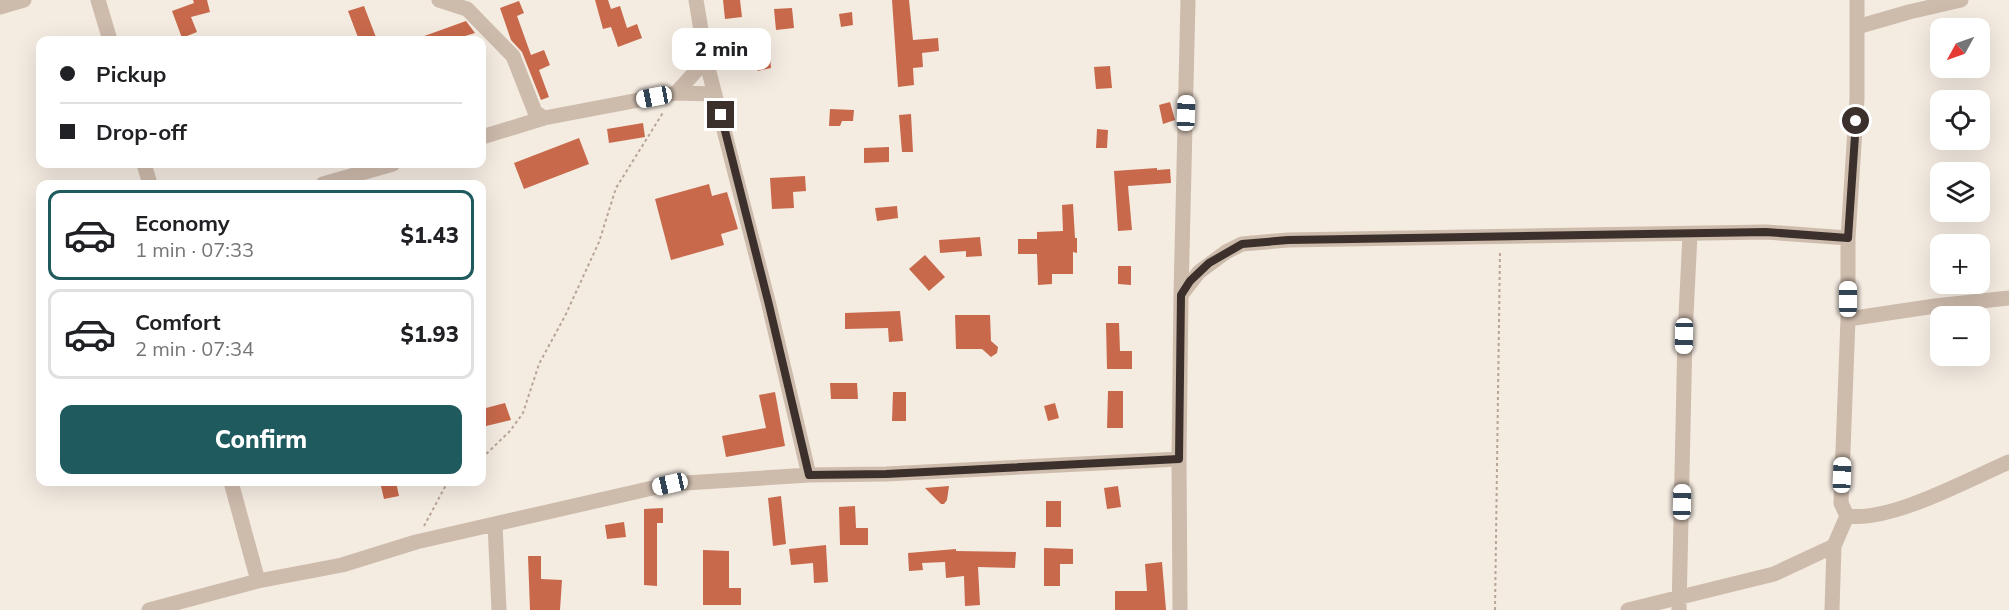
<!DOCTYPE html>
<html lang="en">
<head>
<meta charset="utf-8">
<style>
  :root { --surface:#fff; --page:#f6f6f6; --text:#202124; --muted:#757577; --line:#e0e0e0; --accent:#1f5a5e }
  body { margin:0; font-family:Mulish,sans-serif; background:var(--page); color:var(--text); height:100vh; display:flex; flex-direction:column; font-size:22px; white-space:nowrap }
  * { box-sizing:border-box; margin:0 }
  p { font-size:20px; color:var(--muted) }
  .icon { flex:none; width:33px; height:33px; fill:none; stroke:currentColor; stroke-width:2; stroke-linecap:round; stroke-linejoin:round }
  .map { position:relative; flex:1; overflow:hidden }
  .sheet { position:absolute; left:36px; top:180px; width:450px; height:306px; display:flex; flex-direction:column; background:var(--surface); border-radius:12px; box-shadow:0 6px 24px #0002 }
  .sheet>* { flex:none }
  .guide { position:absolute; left:36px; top:36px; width:450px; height:132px; border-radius:12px; box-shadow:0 6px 24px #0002; display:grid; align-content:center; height:132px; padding:0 24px; background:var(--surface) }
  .needle { width:39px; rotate:230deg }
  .fabs { position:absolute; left:1930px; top:18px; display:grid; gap:12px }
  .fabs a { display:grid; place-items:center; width:60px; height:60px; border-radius:12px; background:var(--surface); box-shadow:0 6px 24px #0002; font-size:30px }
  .end { position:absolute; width:27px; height:27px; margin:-14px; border:8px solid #3b302b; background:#fff; box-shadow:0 0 0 3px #fff }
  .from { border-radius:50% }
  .bubble { position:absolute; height:42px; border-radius:12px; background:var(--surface); box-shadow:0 6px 24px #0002; font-size:20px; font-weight:800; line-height:42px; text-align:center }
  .car { position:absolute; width:18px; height:36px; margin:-18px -9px; border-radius:8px; box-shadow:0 0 4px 2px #0007; background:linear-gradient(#fff 24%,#345 0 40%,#fff 0 76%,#345 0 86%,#fff 0) }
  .guide b { display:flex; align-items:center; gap:21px; height:57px; font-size:22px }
  .guide b+b { border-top:2px solid var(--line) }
  .guide i { width:15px; height:15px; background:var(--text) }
  ul { padding:10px 0 0; list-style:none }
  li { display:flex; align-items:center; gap:18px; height:90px; margin:0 12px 9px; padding:0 12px; border:3px solid var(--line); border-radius:12px }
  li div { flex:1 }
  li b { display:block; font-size:22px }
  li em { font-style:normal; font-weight:800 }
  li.active { border-color:var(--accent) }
  li>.icon { width:54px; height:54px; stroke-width:1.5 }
  .action { display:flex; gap:12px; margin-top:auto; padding:12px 24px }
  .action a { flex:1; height:69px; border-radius:12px; background:var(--accent); color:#fff; font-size:24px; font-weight:800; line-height:69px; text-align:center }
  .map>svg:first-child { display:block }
</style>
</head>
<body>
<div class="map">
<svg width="2009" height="610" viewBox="0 0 2009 610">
  <rect width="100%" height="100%" fill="#f4ebe1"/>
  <path fill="#c8694b" d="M193,0H207L210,12L191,17L197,32L182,38L172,11L194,3Z
    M595,0H608L611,9L620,6L627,28L637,24L642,38L618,47L611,27L603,29Z
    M723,0H740L742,17L725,19Z
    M892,0H909L913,40L938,38L939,51L922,53L923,67L913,68L914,85L898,87Z
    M519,1L524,13L517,16L531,55L544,50L550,65L539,70L549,97L541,100L522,52L511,40L500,8Z
    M364,6L377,40H359L348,11Z
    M792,8L794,28L776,30L774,9Z
    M852,12L853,25L841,27L839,14Z
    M466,21L475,33L452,40H416V39Z
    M769,44L771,68L758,71L750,60L749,45Z
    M1110,66L1112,88L1096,89L1094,67Z
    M1170,102L1175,120L1163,124L1159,105Z
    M830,109L854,110L853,121H842L840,126H829Z
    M911,114L913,152H902L899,115Z
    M643,123L645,137L609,143L607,129Z
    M1097,129L1108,130L1107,148H1096Z
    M579,138L589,164L524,189L514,163Z
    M889,147V162L864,163V148Z
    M1157,168V170L1170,169L1171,183L1128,186L1132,230L1118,231L1114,171Z
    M805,176L806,191L793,192L794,208L772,209L770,178Z
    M709,184L712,196L727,192L738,229L721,234L724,245L671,260L655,199Z
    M1073,204L1075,238H1077V253L1073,252V274H1052V284L1038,285L1037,254H1018V239H1037V232L1063,231L1062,205Z
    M897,206L898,218L877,221L875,208Z
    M980,237L982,256L966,257V251L940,253L939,240Z
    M925,255L945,277L929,291L909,269Z
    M1118,266H1131V285L1118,284Z
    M900,311L903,341L889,342L888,328L845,329V313Z
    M955,315H990L991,341L998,347L997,353L991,357L982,349H956Z
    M1106,323H1119L1120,351H1132V369H1107Z
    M830,383H857L858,399H831Z
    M1108,391H1123V428H1107Z
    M775,392L785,446L726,457L722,436L766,428L759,395Z
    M893,392H906V421H892Z
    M505,403L511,420L482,427V409Z
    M1055,403L1059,418L1048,421L1044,406Z
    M380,482H396L399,496L384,499Z
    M949,486L947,500L944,504H941L925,488Z
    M1118,486L1121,507L1107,509L1104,488Z
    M781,496L786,544L773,546L768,498Z
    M1046,501H1061V527H1046Z
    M855,506L856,528H868V545H840L839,507Z
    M663,508V523H657V586L644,585V509Z
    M624,522L626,537L607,539L605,525Z
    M826,545L828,582L814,583L813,563L791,565L789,549Z
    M1044,548L1073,549V564H1060V586H1044Z
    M956,549V551L1016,552L1015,568L978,567L980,605L965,606L964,576L946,578L945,562L922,563L923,570L909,571L908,553Z
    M703,550L729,551V588H741V605H703Z
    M528,556H541V579L562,580L560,610H530Z
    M1162,562L1166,610H1115V591H1147L1145,564Z"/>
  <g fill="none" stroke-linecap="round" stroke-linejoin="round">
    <path stroke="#b9a596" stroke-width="2" stroke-dasharray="3 3" stroke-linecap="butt" d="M482,458L510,431L523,413L539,364L565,316L599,242L616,188L664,111
      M424,526L446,485L451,482
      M1495,610L1500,250"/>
    <path stroke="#cdbbac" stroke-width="15" d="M98,0L110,40
      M439,0L467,9L513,56L535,112L544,118
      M696,0L706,60L769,305L809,475
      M1857,0V98L1848,238V319L1841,503L1847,516C1892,522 1967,480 2009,462
      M0,7L24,0
      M1857,27L1909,12L1961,0
      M676,93L715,94
      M482,137L544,118L676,93L706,60
      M144,164L150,184
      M323,184L393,164
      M1181,295L1188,0
      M1848,319L1935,306L2009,298
      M231,482L258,581
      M495,524L499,610
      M149,610L258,581L342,565L416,542L670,484L809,475L886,474L1179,459
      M1180,610L1179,459L1181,295L1199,272L1226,252L1242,244L1288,240L1766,232L1848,238
      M1628,610L1774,574L1834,546
      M1679,610L1685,336L1690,234
      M1832,610L1834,546L1847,516"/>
  </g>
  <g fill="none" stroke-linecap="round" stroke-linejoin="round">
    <path stroke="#3b302b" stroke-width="8" d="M721,115L769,305L809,475L886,474L1179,459L1181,295L1190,281L1209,263L1242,244L1288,240L1351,239L1766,232L1848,238L1856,121"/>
  </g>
</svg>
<div class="fabs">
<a><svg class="needle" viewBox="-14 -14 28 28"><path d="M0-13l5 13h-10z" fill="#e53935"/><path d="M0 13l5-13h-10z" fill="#757577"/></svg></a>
<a><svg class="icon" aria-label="locate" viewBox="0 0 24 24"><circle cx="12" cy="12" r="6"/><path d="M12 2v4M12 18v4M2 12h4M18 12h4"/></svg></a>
<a><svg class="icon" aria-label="layers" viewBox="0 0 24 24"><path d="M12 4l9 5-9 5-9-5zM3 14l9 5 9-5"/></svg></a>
<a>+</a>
<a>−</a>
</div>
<i class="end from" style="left:1856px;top:121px"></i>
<i class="end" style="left:721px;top:115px"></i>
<div class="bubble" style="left:672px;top:28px;width:99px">2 min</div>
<i class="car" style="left:654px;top:97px;rotate:259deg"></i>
<i class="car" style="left:1186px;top:113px;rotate:2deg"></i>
<i class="car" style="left:1848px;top:299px;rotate:0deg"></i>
<i class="car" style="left:1684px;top:336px;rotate:181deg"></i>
<i class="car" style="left:1842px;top:475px;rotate:2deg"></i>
<i class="car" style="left:670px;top:484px;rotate:257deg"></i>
<i class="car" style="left:1682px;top:502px;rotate:1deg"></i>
<div class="guide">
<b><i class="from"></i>Pickup</b>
<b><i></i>Drop-off</b>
</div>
<section class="sheet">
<ul>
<li class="active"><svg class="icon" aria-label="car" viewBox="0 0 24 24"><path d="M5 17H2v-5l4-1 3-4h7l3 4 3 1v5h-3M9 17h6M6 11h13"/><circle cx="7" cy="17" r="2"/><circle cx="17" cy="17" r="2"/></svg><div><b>Economy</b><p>1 min · 07:33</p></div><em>$1.43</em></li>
<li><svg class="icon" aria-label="car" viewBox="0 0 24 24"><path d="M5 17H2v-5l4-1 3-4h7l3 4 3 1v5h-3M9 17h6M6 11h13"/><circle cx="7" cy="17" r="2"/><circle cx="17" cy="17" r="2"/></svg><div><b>Comfort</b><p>2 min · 07:34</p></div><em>$1.93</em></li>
</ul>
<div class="action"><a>Confirm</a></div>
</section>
</div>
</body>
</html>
